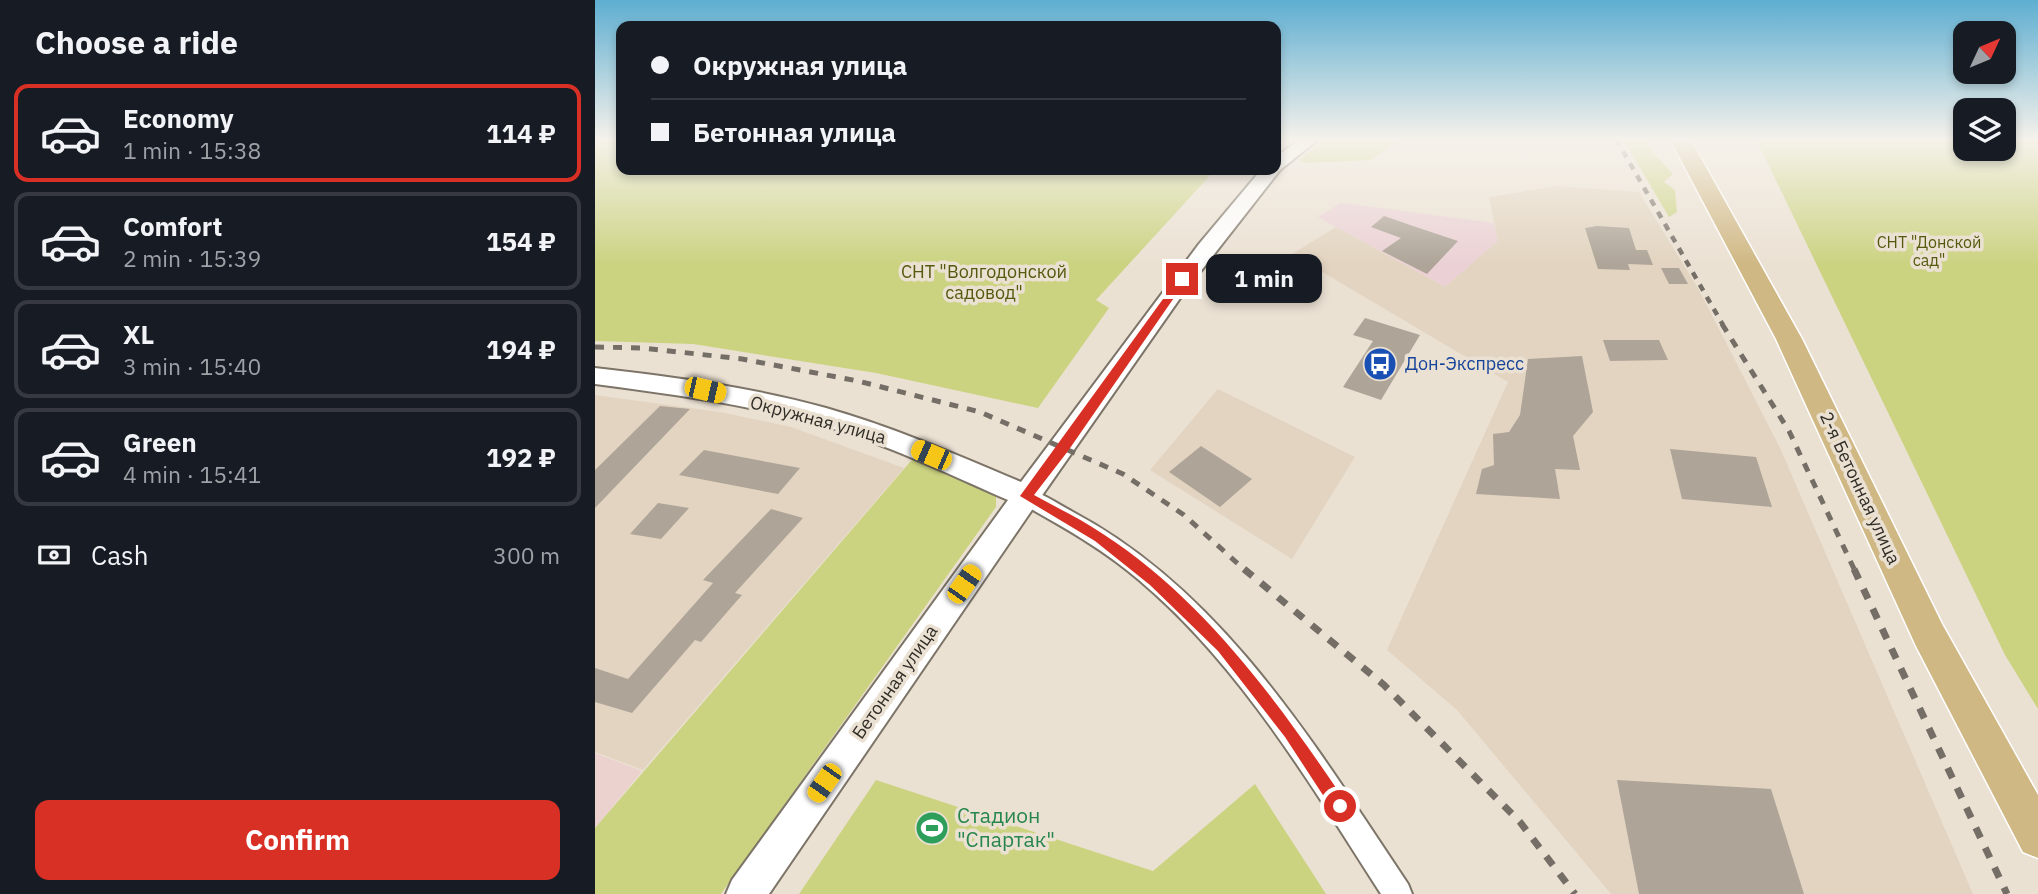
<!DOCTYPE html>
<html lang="en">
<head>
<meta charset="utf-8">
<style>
  :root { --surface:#171b24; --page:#242831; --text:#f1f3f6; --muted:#9ea1a6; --line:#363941; --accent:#d93025 }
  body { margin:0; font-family:"IBM Plex Sans",sans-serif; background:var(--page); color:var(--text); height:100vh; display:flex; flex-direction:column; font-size:26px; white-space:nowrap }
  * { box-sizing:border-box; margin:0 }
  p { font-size:23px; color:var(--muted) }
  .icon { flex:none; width:38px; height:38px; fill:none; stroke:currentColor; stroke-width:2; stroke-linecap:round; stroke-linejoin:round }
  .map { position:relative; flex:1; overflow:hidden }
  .details { display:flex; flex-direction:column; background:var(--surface); width:595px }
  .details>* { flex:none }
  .top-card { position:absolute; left:21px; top:21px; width:665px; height:154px; border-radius:14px; box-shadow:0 4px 10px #0003; display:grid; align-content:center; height:154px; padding:0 35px; background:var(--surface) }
  .needle { width:46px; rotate:46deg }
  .controls { position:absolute; left:1358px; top:21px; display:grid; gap:14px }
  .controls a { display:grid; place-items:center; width:63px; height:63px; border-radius:14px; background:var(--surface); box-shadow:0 4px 10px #0003; font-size:35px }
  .end { position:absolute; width:32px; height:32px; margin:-16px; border:9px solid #d93025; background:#fff; box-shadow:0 0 0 4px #fff }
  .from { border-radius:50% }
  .bubble { position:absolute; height:49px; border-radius:14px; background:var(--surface); box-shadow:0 4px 10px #0003; font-size:23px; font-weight:700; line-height:49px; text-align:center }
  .car { position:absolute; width:21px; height:42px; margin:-21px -10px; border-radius:9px; box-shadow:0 0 5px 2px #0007; background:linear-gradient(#f5c518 24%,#345 0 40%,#f5c518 0 76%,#345 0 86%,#f5c518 0) }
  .top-card b { display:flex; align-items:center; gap:24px; height:66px; font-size:26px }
  .top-card b+b { border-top:2px solid var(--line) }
  .top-card i { width:18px; height:18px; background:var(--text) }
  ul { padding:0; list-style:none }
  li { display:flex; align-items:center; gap:21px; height:98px; margin:0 14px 10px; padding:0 21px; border:4px solid var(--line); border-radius:14px }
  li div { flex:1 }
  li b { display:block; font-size:26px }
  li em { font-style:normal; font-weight:700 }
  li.active { border-color:var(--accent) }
  li>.icon { width:63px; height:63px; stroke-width:1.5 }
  h2 { padding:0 35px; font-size:32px; line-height:84px }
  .pay { display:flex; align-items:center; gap:18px; height:77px; padding:0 35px; font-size:26px }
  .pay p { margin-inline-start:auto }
  .primary-button { display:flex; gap:14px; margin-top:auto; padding:14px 35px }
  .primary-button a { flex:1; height:80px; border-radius:14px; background:var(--accent); color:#fff; font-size:28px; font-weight:700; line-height:80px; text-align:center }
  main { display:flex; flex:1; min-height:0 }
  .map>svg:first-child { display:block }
</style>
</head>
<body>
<main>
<section class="details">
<h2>Choose a ride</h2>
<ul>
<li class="active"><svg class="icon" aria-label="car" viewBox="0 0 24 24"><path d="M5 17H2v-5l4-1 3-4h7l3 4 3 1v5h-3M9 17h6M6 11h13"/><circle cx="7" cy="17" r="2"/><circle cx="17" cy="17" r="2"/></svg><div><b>Economy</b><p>1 min · 15:38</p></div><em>114 ₽</em></li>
<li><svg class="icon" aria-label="car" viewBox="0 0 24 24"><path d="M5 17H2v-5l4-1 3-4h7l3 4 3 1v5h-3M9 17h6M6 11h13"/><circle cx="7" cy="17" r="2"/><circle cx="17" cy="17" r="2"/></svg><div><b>Comfort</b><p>2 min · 15:39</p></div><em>154 ₽</em></li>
<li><svg class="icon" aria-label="car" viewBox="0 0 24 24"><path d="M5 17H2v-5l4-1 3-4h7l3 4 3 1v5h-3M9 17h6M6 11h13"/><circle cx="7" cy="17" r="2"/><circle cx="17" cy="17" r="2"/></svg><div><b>XL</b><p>3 min · 15:40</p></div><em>194 ₽</em></li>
<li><svg class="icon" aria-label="car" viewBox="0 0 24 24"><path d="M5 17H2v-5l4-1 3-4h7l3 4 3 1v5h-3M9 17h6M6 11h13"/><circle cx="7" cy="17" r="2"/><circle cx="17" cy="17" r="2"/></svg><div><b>Green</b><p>4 min · 15:41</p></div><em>192 ₽</em></li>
</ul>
<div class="pay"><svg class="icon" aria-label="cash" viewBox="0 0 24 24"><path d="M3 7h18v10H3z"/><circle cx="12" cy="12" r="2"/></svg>Cash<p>300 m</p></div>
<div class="primary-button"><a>Confirm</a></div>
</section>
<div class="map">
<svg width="1443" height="894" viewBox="0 0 1443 894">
  <rect width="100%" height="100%" fill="#ebe1d3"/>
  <path fill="#ebd1d5" d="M746,203L899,223L903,241L850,287L723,217Z"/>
  <path fill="#e2d4c0" d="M962,186L1044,192L1104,290L1185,448L1378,894H1016L862,710L792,650L913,382L697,254L741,227L850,287L903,241L894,197Z
    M623,389L760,457L697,559L555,470Z
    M0,395L125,412L196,427L309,468L48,770L0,752Z"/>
  <path fill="#ecd2ce" d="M0,753L47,771L0,828Z"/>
  <path fill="#cbd381" d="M0,139H26V170H620L501,300L514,308L443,408L281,373L98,344L0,341Z
    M730,139H806L775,160L710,163L704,160Z
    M1028,139H1053V147L1078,174L1069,182L1080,190L1082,212L1074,217Z
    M1161,139H1370V149H1409V139H1443V709L1410,655Z
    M321,458L401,493V507L126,894H0V828L315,462Z
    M281,780L558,871L660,784L731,894H204Z"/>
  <path fill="#aea498" d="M789,216L818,226L863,241L832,274L787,251L806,238L776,227Z
    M1002,226L1034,228L1041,250H1052L1058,265L1033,264L1035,270L1003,269L990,228Z
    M1066,268H1084L1093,284H1074Z
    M770,318L825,335L786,400L748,387L778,341L758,335Z
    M1008,340H1064L1073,360L1015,361Z
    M987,356L998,412L978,436L985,470L960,469L965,499L881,494L887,469L899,465L898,434L914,432L925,415L933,359Z
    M65,406L95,409L0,508V470Z
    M606,446L657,479L625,507L574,472Z
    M1075,449L1161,457L1177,507L1087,499Z
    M109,450L205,468L183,494L84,475Z
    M63,503L94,508L66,539L35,534Z
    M176,509L208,518L140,593L147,595L106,642L100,640L37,713L0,702V668L33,679L118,583L108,580Z
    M1022,780L1176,789L1209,894H1044Z"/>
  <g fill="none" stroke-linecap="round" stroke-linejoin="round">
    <defs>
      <path id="street" d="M431,488C447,493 463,504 478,512C629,592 721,747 813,884L817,894H786C715,784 645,665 544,580C507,548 466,526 424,502L421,496L424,490Z"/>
      <path id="secondary" d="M705,139H724L685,170L588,294L441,504L174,894H131L137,880L413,500C351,473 290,443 225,425C152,404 76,394 0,384V368C78,377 156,387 231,408C298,427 362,455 426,482L604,244L666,170H681V157Z"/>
      <path id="primary" d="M1075,139H1095L1207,339L1347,624L1443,795V858L1428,852L1321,646L1181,339Z"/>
    </defs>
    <use href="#street" stroke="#7d7468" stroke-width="4"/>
    <use href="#secondary" stroke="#7d7468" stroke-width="4"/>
    <use href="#primary" stroke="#fff" stroke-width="3"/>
    <use href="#street" fill="#fff" fill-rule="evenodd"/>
    <use href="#secondary" fill="#fff" fill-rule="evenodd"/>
    <use href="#primary" fill="#d0b884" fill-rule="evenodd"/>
    <path stroke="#746e66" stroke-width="4.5" stroke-dasharray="7 7" stroke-linecap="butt" d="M1021,139L1128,325"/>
    <path stroke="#746e66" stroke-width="5" stroke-dasharray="9 9" stroke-linecap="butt" d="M1127,324L1194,431L1260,571
      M0,347L48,348L147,359L263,381L385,412L528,474L589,515L651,571"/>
    <path stroke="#746e66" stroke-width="7" stroke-dasharray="11 11" stroke-linecap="butt" d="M649,569L789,685L925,822L980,894
      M1259,569L1412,894"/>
  </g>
  <linearGradient id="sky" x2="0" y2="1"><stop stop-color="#5eaed1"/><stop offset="0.53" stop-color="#f6f2eb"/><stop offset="1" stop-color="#f6f2eb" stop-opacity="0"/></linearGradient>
  <rect width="1443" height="264" fill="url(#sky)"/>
  <path fill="#d93025" d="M584,277L592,279L473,451L439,495C462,508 486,519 508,534C610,600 683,702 750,801L753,806L750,812L745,814L739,812L690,737L623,651L555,585L500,541L425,496Z"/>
  <defs>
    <symbol id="bus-disc" viewBox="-11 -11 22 22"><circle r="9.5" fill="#1a4fb4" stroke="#ebe1d3"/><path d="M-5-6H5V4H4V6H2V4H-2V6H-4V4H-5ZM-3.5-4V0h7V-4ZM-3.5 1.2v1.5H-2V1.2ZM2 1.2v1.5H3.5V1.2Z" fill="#fff"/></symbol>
    <symbol id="stadium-disc" viewBox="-11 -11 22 22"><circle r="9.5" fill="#2e9e5b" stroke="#ebe1d3"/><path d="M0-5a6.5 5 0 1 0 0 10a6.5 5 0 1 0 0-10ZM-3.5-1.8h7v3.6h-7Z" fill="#fff"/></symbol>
  </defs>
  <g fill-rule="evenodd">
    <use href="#bus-disc" x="766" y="345" width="38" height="38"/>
    <use href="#stadium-disc" x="318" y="809" width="38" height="38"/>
  </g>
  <g text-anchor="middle" stroke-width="7" stroke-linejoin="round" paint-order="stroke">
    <g font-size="16" fill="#55590d" stroke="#ebe1d3">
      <text x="1334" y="248">СНТ "Донской<tspan x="1334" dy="18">сад"</tspan></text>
    </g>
    <g font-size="18" fill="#55590d" stroke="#ebe1d3">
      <text x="389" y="278">СНТ "Волгодонской<tspan x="389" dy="21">садовод"</tspan></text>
    </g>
    <g font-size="18" fill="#164399" stroke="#ebe1d3" text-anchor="start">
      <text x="810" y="370">Дон-Экспресс</text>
    </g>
    <g font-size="18" fill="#302d27" stroke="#ebe1d3">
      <text transform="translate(223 420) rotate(15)" y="6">Окружная улица</text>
      <text transform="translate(1265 488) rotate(65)" y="6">2-я Бетонная улица</text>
      <text transform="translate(300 682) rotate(-55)" y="6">Бетонная улица</text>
    </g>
    <g font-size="21" fill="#27864d" stroke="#ebe1d3" text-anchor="start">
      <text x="362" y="823">Стадион<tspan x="362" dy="24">"Спартак"</tspan></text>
    </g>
  </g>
</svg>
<div class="controls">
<a><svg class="needle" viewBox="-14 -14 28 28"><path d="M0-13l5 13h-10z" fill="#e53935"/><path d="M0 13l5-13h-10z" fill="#9ea1a6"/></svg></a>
<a><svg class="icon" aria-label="layers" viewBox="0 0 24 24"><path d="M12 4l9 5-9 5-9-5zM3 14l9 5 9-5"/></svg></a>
</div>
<i class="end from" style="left:745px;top:806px"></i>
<i class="end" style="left:587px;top:279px"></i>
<div class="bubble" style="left:611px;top:254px;width:116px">1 min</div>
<i class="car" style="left:110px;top:390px;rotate:103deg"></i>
<i class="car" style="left:336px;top:455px;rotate:293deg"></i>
<i class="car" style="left:369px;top:584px;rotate:35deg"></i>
<i class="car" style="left:229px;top:783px;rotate:215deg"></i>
<div class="top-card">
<b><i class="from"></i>Окружная улица</b>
<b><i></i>Бетонная улица</b>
</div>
</div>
</main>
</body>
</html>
